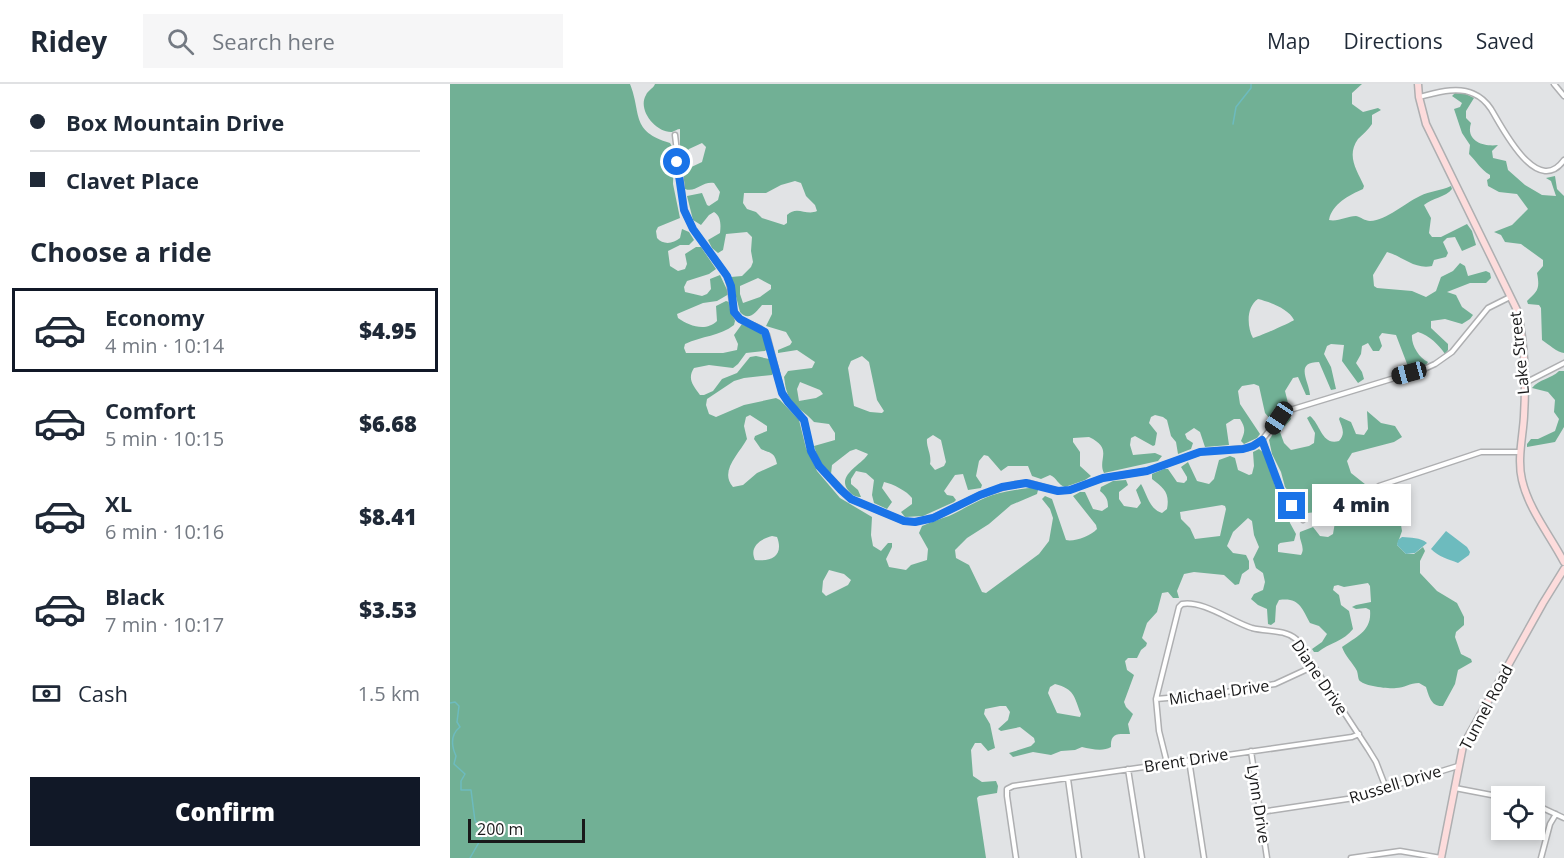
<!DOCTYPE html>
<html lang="en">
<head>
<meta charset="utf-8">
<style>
  :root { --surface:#fff; --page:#f6f6f7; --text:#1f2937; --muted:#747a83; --line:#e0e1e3; --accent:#111827 }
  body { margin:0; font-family:"Open Sans",sans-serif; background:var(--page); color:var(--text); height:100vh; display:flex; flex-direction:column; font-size:22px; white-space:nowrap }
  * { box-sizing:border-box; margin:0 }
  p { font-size:20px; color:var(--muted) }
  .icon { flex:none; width:33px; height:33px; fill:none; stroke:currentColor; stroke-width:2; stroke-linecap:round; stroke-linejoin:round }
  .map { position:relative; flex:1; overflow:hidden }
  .sheet { display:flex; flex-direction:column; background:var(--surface); width:450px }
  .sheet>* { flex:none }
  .guide { display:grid; align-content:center; height:132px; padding:0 30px; background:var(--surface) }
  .buttons { position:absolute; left:1041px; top:702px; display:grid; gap:12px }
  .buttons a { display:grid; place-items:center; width:54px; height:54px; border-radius:0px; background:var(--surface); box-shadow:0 3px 9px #0003; font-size:30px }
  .scale { position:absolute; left:18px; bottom:15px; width:117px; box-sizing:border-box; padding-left:6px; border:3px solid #19191a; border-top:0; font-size:16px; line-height:21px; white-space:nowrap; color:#19191a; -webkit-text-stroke:4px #fff; paint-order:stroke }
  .end { position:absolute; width:27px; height:27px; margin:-14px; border:8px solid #1a73e8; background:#fff; box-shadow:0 0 0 3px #fff }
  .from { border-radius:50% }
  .bubble { position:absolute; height:42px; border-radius:0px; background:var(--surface); box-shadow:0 3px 9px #0003; font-size:20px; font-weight:800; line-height:42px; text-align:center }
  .car { position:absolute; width:18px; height:36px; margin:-18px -9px; border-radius:8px; box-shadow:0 0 4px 2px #0007; background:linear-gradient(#222 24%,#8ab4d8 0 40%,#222 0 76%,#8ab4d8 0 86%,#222 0) }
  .guide b { display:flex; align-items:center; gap:21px; height:57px; font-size:22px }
  .guide b+b { border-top:2px solid var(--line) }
  .guide i { width:15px; height:15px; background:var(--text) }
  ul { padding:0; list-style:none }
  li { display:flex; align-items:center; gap:18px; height:84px; margin:0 12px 9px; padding:0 18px; border:3px solid transparent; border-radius:0px }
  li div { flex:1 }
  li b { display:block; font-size:22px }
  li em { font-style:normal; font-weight:800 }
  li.current { border-color:var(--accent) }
  li>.icon { width:54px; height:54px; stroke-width:1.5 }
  h2 { padding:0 30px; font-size:27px; line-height:72px }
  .pay { display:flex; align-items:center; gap:15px; height:66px; padding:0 30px; font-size:22px }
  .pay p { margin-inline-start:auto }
  .button { display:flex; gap:12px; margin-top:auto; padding:12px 30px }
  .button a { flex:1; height:69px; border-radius:0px; background:var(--accent); color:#fff; font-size:24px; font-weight:800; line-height:69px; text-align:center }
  header { display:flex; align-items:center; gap:36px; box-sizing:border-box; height:84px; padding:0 30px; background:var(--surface); border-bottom:2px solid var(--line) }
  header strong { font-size:28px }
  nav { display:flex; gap:33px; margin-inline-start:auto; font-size:21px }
  .search { width:420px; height:54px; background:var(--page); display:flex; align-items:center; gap:15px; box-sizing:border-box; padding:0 21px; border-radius:0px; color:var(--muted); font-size:22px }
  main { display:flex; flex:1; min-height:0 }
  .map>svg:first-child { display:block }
</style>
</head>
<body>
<header>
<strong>Ridey</strong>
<div class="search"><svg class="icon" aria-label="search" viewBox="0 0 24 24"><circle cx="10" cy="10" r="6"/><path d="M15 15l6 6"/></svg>Search here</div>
<nav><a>Map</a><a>Directions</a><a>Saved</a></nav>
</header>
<main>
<section class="sheet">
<div class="guide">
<b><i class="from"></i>Box Mountain Drive</b>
<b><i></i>Clavet Place</b>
</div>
<h2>Choose a ride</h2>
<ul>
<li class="current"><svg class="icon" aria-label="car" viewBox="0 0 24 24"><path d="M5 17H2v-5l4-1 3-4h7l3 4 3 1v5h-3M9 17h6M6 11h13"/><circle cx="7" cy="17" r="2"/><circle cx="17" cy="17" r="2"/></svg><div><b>Economy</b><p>4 min · 10:14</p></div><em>$4.95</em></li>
<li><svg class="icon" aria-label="car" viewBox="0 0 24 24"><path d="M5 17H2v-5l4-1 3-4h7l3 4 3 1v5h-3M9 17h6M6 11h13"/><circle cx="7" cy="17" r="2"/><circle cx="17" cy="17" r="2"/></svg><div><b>Comfort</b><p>5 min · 10:15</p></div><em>$6.68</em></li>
<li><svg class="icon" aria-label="car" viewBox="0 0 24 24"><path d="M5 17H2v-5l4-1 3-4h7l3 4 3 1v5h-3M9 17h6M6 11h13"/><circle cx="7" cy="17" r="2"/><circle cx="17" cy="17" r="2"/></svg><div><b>XL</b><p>6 min · 10:16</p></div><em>$8.41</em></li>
<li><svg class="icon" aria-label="car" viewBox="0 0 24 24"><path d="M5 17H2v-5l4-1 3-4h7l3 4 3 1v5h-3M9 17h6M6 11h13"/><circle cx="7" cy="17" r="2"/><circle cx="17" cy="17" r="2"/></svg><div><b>Black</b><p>7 min · 10:17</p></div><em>$3.53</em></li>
</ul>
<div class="pay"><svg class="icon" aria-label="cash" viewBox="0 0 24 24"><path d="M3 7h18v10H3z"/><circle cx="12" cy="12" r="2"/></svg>Cash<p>1.5 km</p></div>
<div class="button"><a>Confirm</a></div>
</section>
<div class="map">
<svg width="1114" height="774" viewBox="0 0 1114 774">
  <rect width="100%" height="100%" fill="#e1e3e5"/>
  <path fill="#71b095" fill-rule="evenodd" d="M0,0H180C192,30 180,47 220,59L224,66L223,100L230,134L208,143L206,147L207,154C213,161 223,160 230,154L232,145L239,148L244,156L239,161H230L218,167L220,182L228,187L235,185L237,180L235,170L246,163H251L266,185L259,190L237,197L234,203L235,208L252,212L257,210L261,205L260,195L270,191L279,210L267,217L253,219L227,230L228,234C239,242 256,248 267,237L266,222L276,217L279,218L285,237L284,241C270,252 252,252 235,260L234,264L236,269H273L287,266L288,260L284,251L292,240L308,246L315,255L317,265L315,267L296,269L288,280L283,284L259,281L244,284C237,295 243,301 250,311H254L263,307L272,295L287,289L300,273L306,272L319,275L323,289L322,291L294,294L284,297L257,315L256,321L259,330L266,333L294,321L326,314L330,316L349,336L356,364L367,387L390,414L422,433L421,451L423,462L431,467L438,459H442V463L436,475L439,483L456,486L461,481L477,476L478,465L469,449L472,442C481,438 490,435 499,432C524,420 536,410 565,406C574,405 581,402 588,406L587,410L561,421L539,440L517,454L505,466L506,474L519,481L532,508L536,509L589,470L599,457L603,434L600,425L592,415L595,412L602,415L616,456C624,458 641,452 647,445L646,441L623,412L630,408H635L643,425L652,427L658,423C658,415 656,412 650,407L651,403L663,397L676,396L678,401L669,408V415L674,422L687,424L691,419L686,406L691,400C697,410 699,425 712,429L717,425C720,409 714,404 702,395V390L714,385H718L727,398L734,399L737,396V393L731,383L738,378L747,397L759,400L764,395L769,376L780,372L785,374L788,386L799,391L802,390L804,382L803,368L809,365L815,370L825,402L837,425L840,439L846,450L844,457L830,459L828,461V468L851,471C856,463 848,456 850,448L863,443L870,452L878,453L883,450L885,438L877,419H872L866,428L858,429L852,425L835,403L831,388L822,370L819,356L831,337L840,331L841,335L830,348L834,359L841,366L859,362L864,359L865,349L857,334L860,332C871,341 872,362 889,357C896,349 892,344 889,335L890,333L901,338L906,350L914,351L918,345L917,327L931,339L945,342L952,353L944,358L902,369L897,377L901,389L925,408L931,416L938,432L951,441L952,447L947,461L956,470H964L973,463L975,467L970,477V489L987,507L1007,519L1014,533V541L1006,548L1005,553L1011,570L1021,575L1022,578L1008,586L1005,600L993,622C981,623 979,612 976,603L969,599C960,599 954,604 946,604C938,605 913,602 909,596C908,594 908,590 907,587C903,579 895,572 892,563C907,552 922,547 920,526L916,524L906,525L902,523L906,521L921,518L920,502L918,499L894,503L888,501L884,502L883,506L889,511L891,521L899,527L903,545C894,557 879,559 868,568H864L862,565L872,558L877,550L869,542L860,539C852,524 849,513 829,516L826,522L825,538L821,541L818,540L817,525L808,521L801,515L804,510L813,506L815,498L813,489L806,484L803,475L809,463L804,451L802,437L798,434L783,448L777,462L783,469L796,471L799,477V485L792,490L789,500L785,501L774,491L744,488L734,490L727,507L729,514H723L718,508L712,509L707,528L697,539L692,554L697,559L696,562L691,566L687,574H678L675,577L677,586L684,591L674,618L676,623L683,630L678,640L680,650C669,650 660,648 661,663C653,668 641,665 632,663L625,666L611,667L601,671L583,668L563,673L559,669L581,662L585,658L584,654L570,643L551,647L548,645L558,636L560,628L556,622H550L535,625L534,630L540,640L545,664L538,667L531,659H525L521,666L523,692L532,698L546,697L548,702L547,709L529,712L527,714L536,774H0ZM300,331L317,342V347L305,352L304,355L311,365C320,369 325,368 327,380L307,389L293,401L283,403C269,387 289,370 297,355L294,342L296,333ZM772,421L775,422L776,425L770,452L745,455L740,444L731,435L730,428ZM322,452L327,453C334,471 322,478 305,476C299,463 310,455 322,452ZM379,486L394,490L401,496L398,501L376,512L372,508L373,497ZM605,600C625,605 624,613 631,630L630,633L607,629L598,609L600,603Z
    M205,0H912L902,9V20L913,28L928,24L931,26L922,31V40C918,46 913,50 908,55C896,72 907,86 914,102L913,105C899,111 882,120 879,136C888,138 897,132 906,132C911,133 915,137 920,137C937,136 955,119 970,112C980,107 990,107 1001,102L1002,105C996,113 982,114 974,121L981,134L979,149L982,153H991L1017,140L1022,147L1026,161L1012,167L1005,153L997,154L993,158L998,169L996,173L984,176L982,182C965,186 952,172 937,168L923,191L924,202L927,204L962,207L976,213L986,207L991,193L1003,187L1010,179L1015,182L1018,192L1036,187L1040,189L1041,194L1036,199H1020L997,208L1006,211L1012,223L1023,231L1020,235L1012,240L995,235L981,237V244L998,260V266L995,270C989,261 979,251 968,248L962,251C961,261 969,274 978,278L976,281L959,285L946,251L932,249L929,253L932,262L929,267H923L918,259L912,262L911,270L906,279L912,288L914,295L908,299L892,277L894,261L881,260L877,262L874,270L881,283L886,305L881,306L869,278C844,278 859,297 860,311H856L848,293L843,294L835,307L838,319L821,336L815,329L809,302L804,300L792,302L788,307L790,320L810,350L807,354L794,360L791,357C795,348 796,344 790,335H784L776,340L779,361L755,363L750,348L744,344L735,350L737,355L743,359L741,365L728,370L726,358L721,352L717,336L713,333L705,331L701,333L699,339L707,349L705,361L703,362L685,352L681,354L680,361L683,371L705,369L712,372L708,377L654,389C647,375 664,365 639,353L623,354V358L630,368V382L641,392L635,396L615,403C608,401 607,394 600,391L591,395L582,392L578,382H558L551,387L538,372L534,371L529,377L526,392L532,401L531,404L518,406L513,390L505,391L494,407L497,411L503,412L506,416L504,418L473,432L455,433L451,428L462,420V414C457,407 443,400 434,398L432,404L442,418L437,425L424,419L422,411L424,396L416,389L406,387L401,395V400L408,406L411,413C405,413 402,411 398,406C386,391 413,380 418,370L406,365L400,367L382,381L381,390C372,385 367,372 364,362L385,356V349L379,340L364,338C356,328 341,322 337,308C335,303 335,298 334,293L338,287L362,284L365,278L347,266L328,269V266L340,261L342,258L336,248L316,242L322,230V221H312C306,228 299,238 290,228L281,193L292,192L301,183L303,178L301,167L302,153L297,148L276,150L273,166L268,169L262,164L258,156L270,149C271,141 271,132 264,128L259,131L251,141L243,136L237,112L252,109L257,121L259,122L268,116L270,108L264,99C252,97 246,109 235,105L233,87L252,78L256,63L252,59L239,65L232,74L230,69V45C227,45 225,47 222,48C206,49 187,26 196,11C198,6 203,5 205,0ZM345,97L351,99L356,112L365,121L367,127C356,132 347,121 337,131V139L334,141L312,134L306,128L297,125L293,119L294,109H316L331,101ZM308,194L321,201V205L310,213L293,219L290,210V202ZM808,215C820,218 839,225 844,236C842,238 806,254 803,254C797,243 796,223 808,215ZM412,272L419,278L427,316L434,327L432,329L420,328L404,322L398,284L401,277ZM350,298L370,306L373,310L366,314L349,317L347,305ZM483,351L491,356L496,378L494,382L485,386L480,380C482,371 476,363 477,355Z
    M1005,9L1016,10L1024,14L1016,27V34L1021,39C1015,58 1035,63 1048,61L1042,67L1043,74L1056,77L1058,86L1075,101L1092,111L1106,112L1101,97L1096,94L1105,92L1107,105L1114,112V269C1108,269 1098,260 1092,256L1091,224L1089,221L1078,220L1077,217C1088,207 1090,205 1087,189L1093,182V176L1071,160L1055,158L1051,151L1044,148L1062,141L1078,125L1067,110L1049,108L1038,102L1037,96L1040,94V91C1030,85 1027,78 1019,70L1020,61L1012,49L1004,25L1010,23L1012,19L1002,12Z
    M1109,287H1114V343L1105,358L1077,363V360L1081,355H1088L1105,347L1109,335L1104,328L1105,316L1098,308L1082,304C1089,295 1101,295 1109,287Z"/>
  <path fill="#6dbbbe" d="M996,447L1017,463L1020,468L1019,471L1008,479C998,475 989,473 981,465Z
    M952,453C961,454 970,453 977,459L965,469L956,470L947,461L948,456Z"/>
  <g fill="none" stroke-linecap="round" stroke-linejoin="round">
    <path stroke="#6dbbbe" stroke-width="1.5" d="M783,40L786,23L801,4V0
      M0,619L5,618L9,622L7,638L10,643C0,651 1,661 6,672L4,680L15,690L11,697V706H21L25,737L32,743V753L20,774"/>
    <defs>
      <path id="street" d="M1104,0L1114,12
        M969,13C986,9 1007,2 1024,10C1031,13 1037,19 1041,25C1052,43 1087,114 1114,76
        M225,51L234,126L243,145L277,192C282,203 280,226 288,234C297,242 310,240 317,251L332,309L338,318L354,336L361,367L369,382L401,415L454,437L465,438L483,434L530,411L565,400L580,399L608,407L620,406L653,394L697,387L750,368L798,364L812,356L829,334L840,326L974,285L985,280L1002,268L1038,224L1060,213
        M1075,299L1114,279
        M812,356L831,407L853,436
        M929,402L1031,368H1070
        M706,615L764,610L825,600L864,582
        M801,667L817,774
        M739,676L754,774
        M717,679L709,647L706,615L729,523L732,520C753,516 782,538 802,544C817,548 834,545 846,555L918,665L926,678L936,704
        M678,685L692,774
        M618,695L629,774
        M1005,704L1052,713
        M1084,720L1114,734
        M811,728L904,714L1008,682
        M566,774L557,712V705L563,702L902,653L909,650
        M901,774L950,767L991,774
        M1091,774L1100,740L1106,730"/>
      <path id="secondary" d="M968,0L969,13L976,40L1067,226C1075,259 1076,298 1074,332C1073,352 1067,375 1072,396C1079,426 1100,451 1114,478
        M991,774L1013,662L1093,519L1114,485"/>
    </defs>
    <use href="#street" stroke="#aeafb1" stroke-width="7"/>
    <use href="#secondary" stroke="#aeafb1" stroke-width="9"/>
    <use href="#street" stroke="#fff" stroke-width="4"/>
    <use href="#secondary" stroke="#fddcdc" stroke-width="6"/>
  </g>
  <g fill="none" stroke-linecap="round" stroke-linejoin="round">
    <path stroke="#1a73e8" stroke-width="8" d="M227,78L234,126L243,145L277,192L281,202L284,228L290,235L315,248L332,309L338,318L354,336L361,367L369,382L391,406L401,415L454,437L465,438L483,434L530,411L552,403L576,399L608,407L620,406L653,394L697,387L750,368L793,365L803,362L812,356L831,407L842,422"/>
  </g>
  <g text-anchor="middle" stroke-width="5" stroke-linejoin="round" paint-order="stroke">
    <g font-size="16" fill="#19191a" stroke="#fff">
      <text transform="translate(1069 269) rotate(-96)" y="6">Lake Street</text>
      <text transform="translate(870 593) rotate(56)" y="6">Diane Drive</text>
      <text transform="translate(769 608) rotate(-8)" y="6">Michael Drive</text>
      <text transform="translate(1036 623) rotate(-62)" y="6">Tunnel Road</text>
      <text transform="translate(736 676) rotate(-9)" y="6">Brent Drive</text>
      <text transform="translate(945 700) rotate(-17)" y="6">Russell Drive</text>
      <text transform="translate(809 720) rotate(81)" y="6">Lynn Drive</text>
    </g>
  </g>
</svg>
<div class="buttons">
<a><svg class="icon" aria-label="locate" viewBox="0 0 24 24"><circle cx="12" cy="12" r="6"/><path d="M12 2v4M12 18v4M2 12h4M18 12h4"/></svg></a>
</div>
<div class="scale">200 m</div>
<i class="end from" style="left:227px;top:78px"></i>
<i class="end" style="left:842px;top:422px"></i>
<div class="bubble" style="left:862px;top:400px;width:99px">4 min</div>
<i class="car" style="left:959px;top:289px;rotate:255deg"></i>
<i class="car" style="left:829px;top:334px;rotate:214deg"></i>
</div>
</main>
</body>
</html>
